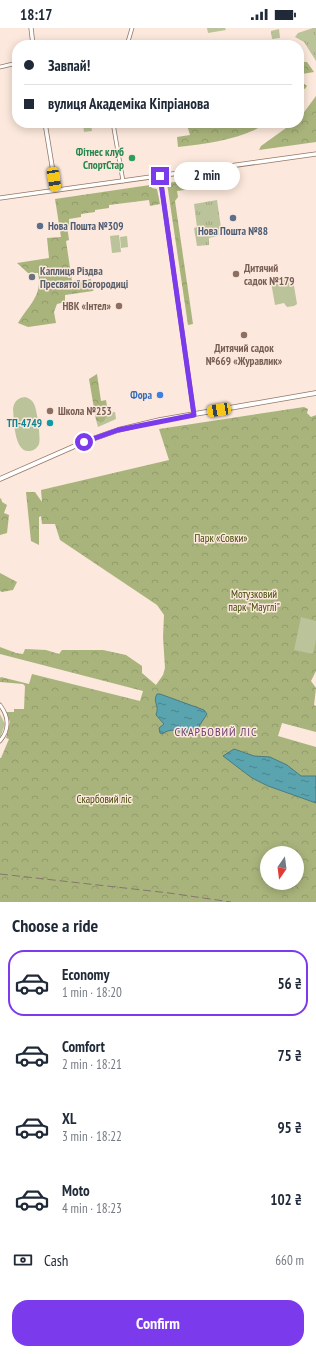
<!DOCTYPE html>
<html lang="en">
<head>
<meta charset="utf-8">
<style>
  :root { --surface:#fff; --page:#f6f6f7; --text:#1f2937; --muted:#747a83; --line:#e0e1e3; --accent:#7c3aed }
  body { margin:0; font-family:"PT Sans Narrow",sans-serif; background:var(--page); color:var(--text); height:100vh; display:flex; flex-direction:column; font-size:15px; white-space:nowrap }
  * { box-sizing:border-box; margin:0 }
  p { font-size:13px; color:var(--muted) }
  .icon { flex:none; width:22px; height:22px; fill:none; stroke:currentColor; stroke-width:2; stroke-linecap:round; stroke-linejoin:round }
  .map { position:relative; height:874px; overflow:hidden }
  .drawer { display:flex; flex-direction:column; background:var(--surface); flex:1 }
  .drawer>* { flex:none }
  .top-card { position:absolute; left:12px; top:12px; width:292px; height:88px; border-radius:16px; box-shadow:0 2px 10px #0003; display:grid; align-content:center; height:88px; padding:0 12px; background:var(--surface) }
  .needle { width:26px; rotate:194deg }
  .buttons { position:absolute; left:260px; top:818px; display:grid; gap:8px }
  .buttons a { display:grid; place-items:center; width:44px; height:44px; border-radius:50%; background:var(--surface); box-shadow:0 2px 10px #0003; font-size:20px }
  .end { position:absolute; width:18px; height:18px; margin:-9px; border:5px solid #7c3aed; background:#fff; box-shadow:0 0 0 2px #fff }
  .from { border-radius:50% }
  .bubble { position:absolute; height:28px; border-radius:14px; background:var(--surface); box-shadow:0 2px 10px #0003; font-size:13px; font-weight:700; line-height:28px; text-align:center }
  .car { position:absolute; width:12px; height:24px; margin:-12px -6px; border-radius:5px; box-shadow:0 0 3px 1px #0007; background:linear-gradient(#f5c518 24%,#345 0 40%,#f5c518 0 76%,#345 0 86%,#f5c518 0) }
  .top-card b { display:flex; align-items:center; gap:14px; height:38px; font-size:15px }
  .top-card b+b { border-top:1px solid var(--line) }
  .top-card i { width:10px; height:10px; background:var(--text) }
  ul { padding:0; list-style:none }
  li { display:flex; align-items:center; gap:12px; height:66px; margin:0 8px 6px; padding:0 4px; border:2px solid transparent; border-radius:16px }
  li div { flex:1 }
  li b { display:block; font-size:15px }
  li em { font-style:normal; font-weight:700 }
  li.current { border-color:var(--accent) }
  li>.icon { width:36px; height:36px; stroke-width:1.5 }
  h2 { padding:0 12px; font-size:18px; line-height:48px }
  .pay { display:flex; align-items:center; gap:10px; height:44px; padding:0 12px; font-size:15px }
  .pay p { margin-inline-start:auto }
  .cta { display:flex; gap:8px; margin-top:auto; padding:8px 12px }
  .cta a { flex:1; height:46px; border-radius:16px; background:var(--accent); color:#fff; font-size:16px; font-weight:700; line-height:46px; text-align:center }
  .status { display:flex; justify-content:space-between; align-items:center; height:28px; padding:0 20px; background:var(--surface); direction:ltr }
  .status svg { height:11px; fill:currentColor }
  .map>svg:first-child { display:block }
</style>
</head>
<body>
<div class="status"><b>18:17</b><svg viewBox="0 0 49 12"><path d="M0 12V9h3v3zM5 12V6h3v6zM10 12V3h3v9zM15 12V0h3v12zM26 1h20v11H26zM47 4h2v5h-2z"/></svg></div>
<div class="map">
<svg width="316" height="874" viewBox="0 0 316 874">
  <defs>
    <pattern id="grass-tufts" width="24" height="20" patternUnits="userSpaceOnUse"><rect width="24" height="20" fill="#bac399"/><path d="M3 7l-1-3M5 7V3M7 7l1-3M15 17l-1-3M17 17v-4M19 17l1-3" fill="none" stroke="#a0a783"/></pattern>
    <pattern id="forest-crowns" width="20" height="18" patternUnits="userSpaceOnUse"><rect width="20" height="18" fill="#a9b47c"/><path d="M2 6a3 3 0 1 1 6 0M12 15a3 3 0 1 1 6 0" fill="none" stroke="#919a6a"/></pattern>
    <pattern id="water-ripples" width="26" height="14" patternUnits="userSpaceOnUse"><rect width="26" height="14" fill="#5aa4b0"/><path d="M2 4q2-2 4 0t4 0M15 11q2-2 4 0t4 0" fill="none" stroke="#4a858e"/></pattern>
  </defs>
  <rect width="100%" height="100%" fill="#fce8dc"/>
  <path fill="url(#grass-tufts)" d="M313,0H316V33L304,14L295,9L298,5Z
    M279,1L280,10L272,11L271,3Z
    M91,95L92,103L84,104L83,96Z
    M217,172L222,207L209,210V217L197,218L194,200L197,199L194,176Z
    M115,384L116,391L98,399L96,392L100,395L108,385Z
    M0,686L5,696L0,710Z"/>
  <path fill="url(#forest-crowns)" fill-rule="evenodd" d="M302,34H307L314,44L302,46L303,55L307,58L305,61L302,60L299,65V39L301,38Z
    M316,68V114L259,122L261,118L293,95H299V91Z
    M177,95H268C238,112 211,115 178,119L177,109L190,107L187,97Z
    M227,147L229,156L177,163L178,169L175,173L193,296L188,297L167,155Z
    M150,157L152,160L157,161L160,176L150,178L149,172L109,177V180L95,182V184L81,186V189L69,191V198H67L69,212L66,213L72,253L91,251L92,259L94,260L93,263L65,267V274L57,276L54,284L56,295L28,299L18,295C29,277 43,267 38,245H28L17,235L49,230L47,210L61,209L55,171Z
    M97,346L101,373L106,372L108,385L104,393L100,395L96,392L89,351Z
    M304,379L308,381L307,385L311,389L316,387V643L311,653L316,660L314,677L316,678V704L282,695L278,708L316,719V874H0V730H1L9,711L6,710L10,694L6,684H14V681H24L25,658L23,656L0,654V650L1,649L29,656L32,646L140,673L143,663L0,626V619L16,625L23,626L25,621L46,622L59,626L62,622H103L126,627L142,638V645L156,657L163,647L165,640L163,609L164,587L157,577L60,512L55,496H42L41,488L39,489V517L31,513L26,464H35L42,474L41,462L169,432L159,401ZM267,825H297V855H267Z
    M1,470L2,474L7,477L4,485L9,487L7,505L0,507V471Z
    M0,545L17,554L13,562L2,564L0,563Z"/>
  <path fill="#bac399" d="M207,0H225L226,2L208,5Z
    M119,207L121,224L112,225L110,208Z
    M127,208L128,219L121,220L120,209Z
    M291,250L293,252L297,276L294,278L287,279L284,275L275,277L271,254Z
    M25,369C29,370 32,372 34,376C37,381 41,410 39,416C37,420 34,423 29,423C14,424 14,392 13,381C14,374 17,370 25,369Z
    M301,589L316,593V612L313,626L294,622Z"/>
  <path fill="url(#water-ripples)" stroke="#4a7b81" d="M157,666H160L204,682L207,686L194,706C183,705 173,698 162,706L160,705L159,700L164,696L156,687C160,676 152,675 157,666Z
    M234,721L254,728L270,729L287,737L301,748H316V775L268,758L252,750L223,728Z"/>
  <g fill="none" stroke-linecap="round" stroke-linejoin="round">
    <defs>
      <path id="minor" d="M127,17L132,0
        M0,39L17,35
        M113,95L123,153
        M160,148L194,387
        M0,677C9,689 10,701 0,713"/>
      <path id="tertiary" d="M31,0L33,17
        M45,95L56,162
        M0,170L316,126"/>
      <path id="secondary" d="M0,451L84,414L118,402L160,392L316,365"/>
    </defs>
    <use href="#minor" stroke="#947765" stroke-width="4.5"/>
    <use href="#tertiary" stroke="#947765" stroke-width="5"/>
    <use href="#secondary" stroke="#947765" stroke-width="5.5"/>
    <use href="#minor" stroke="#fff" stroke-width="3"/>
    <use href="#tertiary" stroke="#fff" stroke-width="3.5"/>
    <use href="#secondary" stroke="#fff" stroke-width="4"/>
    <path stroke="#85766c" stroke-width="1" stroke-dasharray="8 4" stroke-linecap="butt" d="M0,846L169,865L231,874"/>
  </g>
  <g fill="none" stroke-linecap="round" stroke-linejoin="round">
    <path stroke="#7c3aed" stroke-width="5" d="M84,414L118,402L194,387L160,148"/>
  </g>
  <circle fill="#2e9e5b" stroke="#fce8dc" stroke-width="1.5" cx="132" cy="130" r="4"/>
  <g fill="#5c6f8a" stroke="#fce8dc" stroke-width="1.5">
    <circle cx="233" cy="190" r="4"/>
    <circle cx="40" cy="198" r="4"/>
  </g>
  <g fill="#8d6e63" stroke="#fce8dc" stroke-width="1.5">
    <circle cx="236" cy="246" r="4"/>
    <circle cx="119" cy="278" r="4"/>
    <circle cx="244" cy="307" r="4"/>
    <circle cx="50" cy="383" r="4"/>
  </g>
  <circle fill="#6b7280" stroke="#fce8dc" stroke-width="1.5" cx="32" cy="249" r="4"/>
  <circle fill="#3f7fe0" stroke="#fce8dc" stroke-width="1.5" cx="160" cy="367" r="4"/>
  <circle fill="#0f9aa8" stroke="#fce8dc" stroke-width="1.5" cx="50" cy="395" r="4"/>
  <g text-anchor="middle" stroke-width="3" stroke-linejoin="round" paint-order="stroke">
    <g font-size="11" font-weight="bold" fill="#27864d" stroke="#fce8dc" text-anchor="end">
      <text x="124" y="128">Фітнес клуб<tspan x="124" dy="13">СпортСтар</tspan></text>
    </g>
    <g font-size="11" font-weight="bold" fill="#4e5e75" stroke="#fce8dc" text-anchor="start">
      <text x="48" y="202">Нова Пошта №309</text>
      <text x="233" y="207" text-anchor="middle">Нова Пошта №88</text>
    </g>
    <g font-size="11" font-weight="bold" fill="#785e54" stroke="#fce8dc" text-anchor="start">
      <text x="244" y="244">Дитячий<tspan x="244" dy="13">садок №179</tspan></text>
      <text x="111" y="282" text-anchor="end">НВК «Інтел»</text>
      <text x="244" y="324" text-anchor="middle">Дитячий садок<tspan x="244" dy="13">№669 «Журавлик»</tspan></text>
      <text x="58" y="387">Школа №253</text>
    </g>
    <g font-size="11" font-weight="bold" fill="#5b616d" stroke="#fce8dc" text-anchor="start">
      <text x="40" y="247">Каплиця Різдва<tspan x="40" dy="13">Пресвятої Богородиці</tspan></text>
    </g>
    <g font-size="11" font-weight="bold" fill="#366cbe" stroke="#fce8dc" text-anchor="end">
      <text x="152" y="371">Фора</text>
    </g>
    <g font-size="11" font-weight="bold" fill="#0d838f" stroke="#fce8dc" text-anchor="end">
      <text x="42" y="399">ТП-4749</text>
    </g>
    <g font-size="11" fill="#404906" stroke="#fce8dc">
      <text x="221" y="514">Парк «Совки»</text>
      <text x="254" y="570">Мотузковий<tspan x="254" dy="13">парк "Мауглі"</tspan></text>
      <text x="104" y="775">Скарбовий ліс</text>
    </g>
    <g font-size="12" letter-spacing="1" fill="#6e3b6d" stroke="#fce8dc">
      <text x="216" y="708">СКАРБОВИЙ ЛІС</text>
    </g>
  </g>
</svg>
<div class="buttons">
<a><svg class="needle" viewBox="-14 -14 28 28"><path d="M0-13l5 13h-10z" fill="#e53935"/><path d="M0 13l5-13h-10z" fill="#747a83"/></svg></a>
</div>
<i class="end from" style="left:84px;top:414px"></i>
<i class="end" style="left:160px;top:148px"></i>
<div class="bubble" style="left:174px;top:134px;width:66px">2 min</div>
<i class="car" style="left:54px;top:151px;rotate:171deg"></i>
<i class="car" style="left:219px;top:382px;rotate:260deg"></i>
<div class="top-card">
<b><i class="from"></i>Завпай!</b>
<b><i></i>вулиця Академіка Кіпріанова</b>
</div>
</div>
<section class="drawer">
<h2>Choose a ride</h2>
<ul>
<li class="current"><svg class="icon" aria-label="car" viewBox="0 0 24 24"><path d="M5 17H2v-5l4-1 3-4h7l3 4 3 1v5h-3M9 17h6M6 11h13"/><circle cx="7" cy="17" r="2"/><circle cx="17" cy="17" r="2"/></svg><div><b>Economy</b><p>1 min · 18:20</p></div><em>56 ₴</em></li>
<li><svg class="icon" aria-label="car" viewBox="0 0 24 24"><path d="M5 17H2v-5l4-1 3-4h7l3 4 3 1v5h-3M9 17h6M6 11h13"/><circle cx="7" cy="17" r="2"/><circle cx="17" cy="17" r="2"/></svg><div><b>Comfort</b><p>2 min · 18:21</p></div><em>75 ₴</em></li>
<li><svg class="icon" aria-label="car" viewBox="0 0 24 24"><path d="M5 17H2v-5l4-1 3-4h7l3 4 3 1v5h-3M9 17h6M6 11h13"/><circle cx="7" cy="17" r="2"/><circle cx="17" cy="17" r="2"/></svg><div><b>XL</b><p>3 min · 18:22</p></div><em>95 ₴</em></li>
<li><svg class="icon" aria-label="car" viewBox="0 0 24 24"><path d="M5 17H2v-5l4-1 3-4h7l3 4 3 1v5h-3M9 17h6M6 11h13"/><circle cx="7" cy="17" r="2"/><circle cx="17" cy="17" r="2"/></svg><div><b>Moto</b><p>4 min · 18:23</p></div><em>102 ₴</em></li>
</ul>
<div class="pay"><svg class="icon" aria-label="cash" viewBox="0 0 24 24"><path d="M3 7h18v10H3z"/><circle cx="12" cy="12" r="2"/></svg>Cash<p>660 m</p></div>
<div class="cta"><a>Confirm</a></div>
</section>
</body>
</html>
